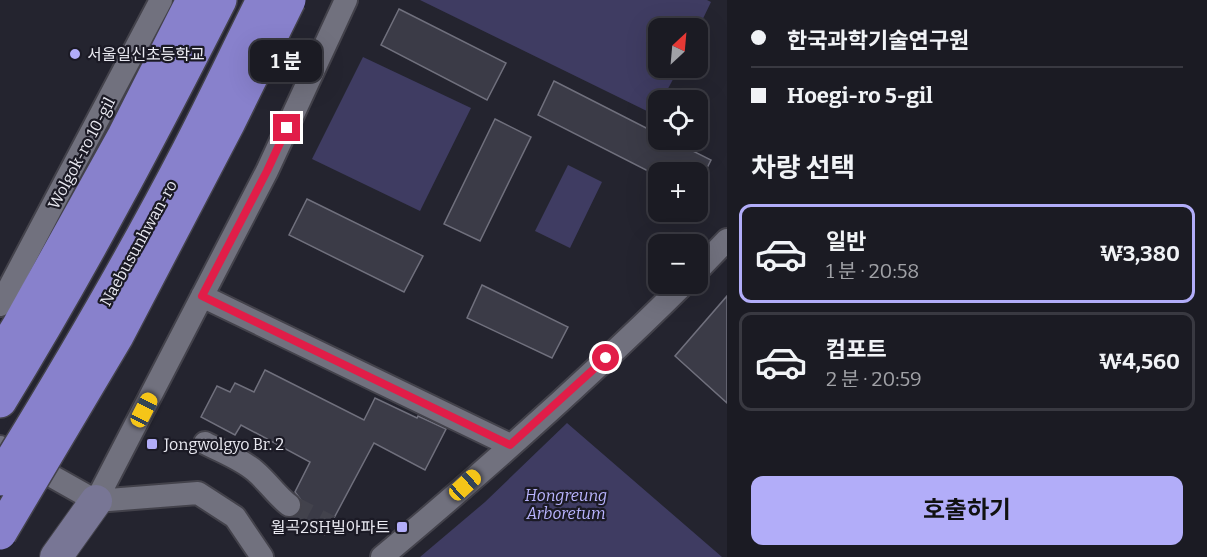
<!DOCTYPE html>
<html lang="ko">
<head>
<meta charset="utf-8">
<style>
  :root { --surface:#1b1b23; --page:#24242b; --text:#f1f3f6; --muted:#a0a1a6; --line:#393941; --accent:#b2adf9 }
  body { margin:0; font-family:Bitter,"Noto Sans KR",serif; background:var(--page); color:var(--text); height:100vh; display:flex; flex-direction:column; font-size:22px; white-space:nowrap }
  * { box-sizing:border-box; margin:0 }
  p { font-size:20px; color:var(--muted) }
  .icon { flex:none; width:33px; height:33px; fill:none; stroke:currentColor; stroke-width:2; stroke-linecap:round; stroke-linejoin:round }
  .map { position:relative; flex:1; overflow:hidden }
  .side { display:flex; flex-direction:column; background:var(--surface); width:480px }
  .side>* { flex:none }
  .top-card { display:grid; align-content:center; height:132px; padding:0 24px; background:var(--surface) }
  .needle { width:39px; rotate:26deg }
  .tools { position:absolute; left:648px; top:18px; display:grid; gap:12px }
  .tools a { display:grid; place-items:center; width:60px; height:60px; border-radius:12px; background:var(--surface); box-shadow:0 6px 24px #0002,0 0 0 2px var(--line); font-size:30px }
  .end { position:absolute; width:27px; height:27px; margin:-14px; border:8px solid #e11d48; background:#fff; box-shadow:0 0 0 3px #fff }
  .from { border-radius:50% }
  .bubble { position:absolute; height:42px; border-radius:12px; background:var(--surface); box-shadow:0 6px 24px #0002,0 0 0 2px var(--line); font-size:20px; font-weight:700; line-height:42px; text-align:center }
  .car { position:absolute; width:18px; height:36px; margin:-18px -9px; border-radius:8px; box-shadow:0 0 4px 2px #0007; background:linear-gradient(#f5c518 24%,#345 0 40%,#f5c518 0 76%,#345 0 86%,#f5c518 0) }
  .top-card b { display:flex; align-items:center; gap:21px; height:57px; font-size:22px }
  .top-card b+b { border-top:2px solid var(--line) }
  .top-card i { width:15px; height:15px; background:var(--text) }
  ul { padding:0; list-style:none }
  li { display:flex; align-items:center; gap:18px; height:99px; margin:0 12px 9px; padding:0 12px; border:3px solid var(--line); border-radius:12px }
  li div { flex:1 }
  li b { display:block; font-size:22px }
  li em { font-style:normal; font-weight:700 }
  li.on { border-color:var(--accent) }
  li>.icon { width:54px; height:54px; stroke-width:1.5 }
  h2 { padding:0 24px; font-size:27px; line-height:72px }
  .button { display:flex; gap:12px; margin-top:auto; padding:12px 24px }
  .button a { flex:1; height:69px; border-radius:12px; background:var(--accent); color:#111; font-size:24px; font-weight:700; line-height:69px; text-align:center }
  main { display:flex; flex:1; min-height:0 }
  .map>svg:first-child { display:block }
</style>
</head>
<body>
<main>
<div class="map">
<svg width="727" height="557" viewBox="0 0 727 557">
  <rect width="100%" height="100%" fill="#24242f"/>
  <path fill="#3f3c62" d="M420,0H707L711,2L698,29L658,28V68H679L662,100H658V109L655,115Z
    M363,57L471,108L420,211L312,159Z
    M568,165L602,182L570,248L535,231Z
    M567,423L722,557H420L485,502Z"/>
  <path fill="#24242f" d="M239,0H257L13,451L0,436L117,228L148,177Z"/>
  <path fill="#3b3b47" stroke="#70707d" stroke-width="1.5" d="M399,9L506,63L487,100L381,45Z
    M554,81L658,134V140H671L711,160L705,172H650L538,115Z
    M495,119L531,137L480,241L444,224Z
    M307,199L423,256L404,292L289,235Z
    M482,285L568,327L552,358L467,318Z
    M727,296V403L675,356Z
    M265,370L364,420L375,398L417,418L418,416L446,429L425,470L374,443L326,533L294,518L300,513L302,507L301,500L295,492L310,462L241,425L235,435L201,417L217,386L230,392L235,383L254,392Z"/>
  <g fill="none" stroke-linecap="round" stroke-linejoin="round">
    <path stroke="#42424c" stroke-width="22" stroke-dasharray="22 11" stroke-linecap="butt" d="M289,505L330,526"/>
    <defs>
      <path id="street" d="M698,270L727,240
        M202,296L510,445
        M0,305L161,0
        M205,443C222,452 241,459 255,471C268,482 276,495 289,505
        M0,447L96,501
        M96,501L267,171L346,0
        M96,501L198,493L235,517L262,557
        M382,557C486,470 588,379 684,284"/>
      <path id="secondary" d="M56,557L96,501"/>
      <path id="highway" d="M0,356L18,327L124,136L193,0
        M0,401C80,271 151,136 220,0"/>
    </defs>
    <use href="#street" stroke="#43424b" stroke-width="26"/>
    <use href="#secondary" stroke="#43424b" stroke-width="34"/>
    <use href="#highway" stroke="#43424b" stroke-width="36"/>
    <use href="#street" stroke="#71717e" stroke-width="22"/>
    <use href="#secondary" stroke="#787695" stroke-width="32"/>
    <use href="#highway" stroke="#8881cc" stroke-width="33"/>
    <defs>
      <path id="highway-bridge" d="M0,479C66,372 130,263 188,151C214,101 238,50 263,0
        M0,533L117,336L229,122L289,0"/>
    </defs>
    <use href="#highway-bridge" stroke="#43424b" stroke-width="36" stroke-linecap="butt"/>
    <use href="#highway-bridge" stroke="#8881cc" stroke-width="33"/>
  </g>
  <g fill="none" stroke-linecap="round" stroke-linejoin="round">
    <path stroke="#e11d48" stroke-width="8" d="M287,128L267,171L202,296L510,445L606,358"/>
  </g>
  <g fill="#b2adf9" stroke="#1b1a25" stroke-width="2">
    <circle cx="75" cy="54" r="6"/>
    <rect x="146" y="438" width="12" height="12" rx="3"/>
    <rect x="396" y="521" width="12" height="12" rx="3"/>
  </g>
  <g text-anchor="middle" stroke-width="4.5" stroke-linejoin="round" paint-order="stroke">
    <g font-size="16" fill="#e9e9f1" stroke="#1b1a25" text-anchor="start">
      <text x="87" y="60">서울일신초등학교</text>
      <text x="164" y="450">Jongwolgyo Br. 2</text>
      <text x="390" y="533" text-anchor="end">월곡2SH빌아파트</text>
    </g>
    <g font-size="16" fill="#e9e9f1" stroke="#1b1a25">
      <text transform="translate(81 153) rotate(-62)" y="6">Wolgok-ro 10-gil</text>
      <text transform="translate(138 243) rotate(-61)" y="6">Naebusunhwan-ro</text>
    </g>
    <g font-size="16" font-style="italic" fill="#b9b4fe" stroke="#1b1a25">
      <text x="566" y="501">Hongreung<tspan x="566" dy="18">Arboretum</tspan></text>
    </g>
  </g>
</svg>
<div class="tools">
<a><svg class="needle" viewBox="-14 -14 28 28"><path d="M0-13l5 13h-10z" fill="#e53935"/><path d="M0 13l5-13h-10z" fill="#a0a1a6"/></svg></a>
<a><svg class="icon" aria-label="locate" viewBox="0 0 24 24"><circle cx="12" cy="12" r="6"/><path d="M12 2v4M12 18v4M2 12h4M18 12h4"/></svg></a>
<a>+</a>
<a>−</a>
</div>
<i class="end from" style="left:606px;top:358px"></i>
<i class="end" style="left:287px;top:128px"></i>
<div class="bubble" style="left:250px;top:40px;width:72px">1 분</div>
<i class="car" style="left:144px;top:410px;rotate:27deg"></i>
<i class="car" style="left:465px;top:485px;rotate:48deg"></i>
</div>
<section class="side">
<div class="top-card">
<b><i class="from"></i>한국과학기술연구원</b>
<b><i></i>Hoegi-ro 5-gil</b>
</div>
<h2>차량 선택</h2>
<ul>
<li class="on"><svg class="icon" aria-label="car" viewBox="0 0 24 24"><path d="M5 17H2v-5l4-1 3-4h7l3 4 3 1v5h-3M9 17h6M6 11h13"/><circle cx="7" cy="17" r="2"/><circle cx="17" cy="17" r="2"/></svg><div><b>일반</b><p>1 분 · 20:58</p></div><em>₩3,380</em></li>
<li><svg class="icon" aria-label="car" viewBox="0 0 24 24"><path d="M5 17H2v-5l4-1 3-4h7l3 4 3 1v5h-3M9 17h6M6 11h13"/><circle cx="7" cy="17" r="2"/><circle cx="17" cy="17" r="2"/></svg><div><b>컴포트</b><p>2 분 · 20:59</p></div><em>₩4,560</em></li>
</ul>
<div class="button"><a>호출하기</a></div>
</section>
</main>
</body>
</html>
